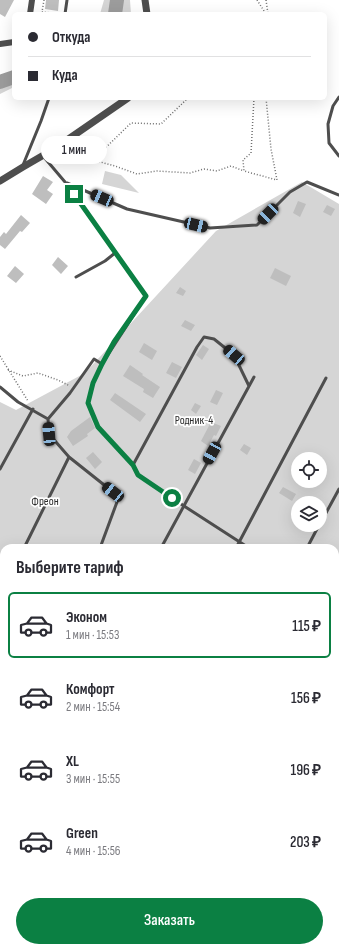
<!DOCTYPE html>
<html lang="ru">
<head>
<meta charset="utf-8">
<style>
  :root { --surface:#fff; --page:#f7f7f7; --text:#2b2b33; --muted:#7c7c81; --line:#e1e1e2; --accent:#0b8043 }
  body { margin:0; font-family:"Sofia Sans Condensed",sans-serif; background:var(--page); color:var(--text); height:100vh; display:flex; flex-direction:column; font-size:15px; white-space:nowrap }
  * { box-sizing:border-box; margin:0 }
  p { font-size:13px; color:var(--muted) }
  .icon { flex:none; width:22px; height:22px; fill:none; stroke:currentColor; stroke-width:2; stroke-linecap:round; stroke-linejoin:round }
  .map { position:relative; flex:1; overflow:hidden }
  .details { position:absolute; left:0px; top:544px; width:339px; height:408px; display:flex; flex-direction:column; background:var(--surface); border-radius:12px 12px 0 0; box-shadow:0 4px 16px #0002 }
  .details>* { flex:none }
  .top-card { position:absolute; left:12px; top:12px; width:315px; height:88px; border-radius:6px; box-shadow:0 4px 16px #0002; display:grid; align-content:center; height:88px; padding:0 16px; background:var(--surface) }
  .controls { position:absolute; left:291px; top:452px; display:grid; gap:8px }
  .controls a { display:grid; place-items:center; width:36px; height:36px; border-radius:50%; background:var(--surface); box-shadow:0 4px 16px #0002; font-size:20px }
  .end { position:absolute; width:18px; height:18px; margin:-9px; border:5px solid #0b8043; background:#fff; box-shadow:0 0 0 2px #fff }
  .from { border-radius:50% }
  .bubble { position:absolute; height:28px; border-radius:14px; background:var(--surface); box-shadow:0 4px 16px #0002; font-size:13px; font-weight:600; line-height:28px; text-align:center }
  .car { position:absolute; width:12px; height:24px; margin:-12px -6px; border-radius:5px; box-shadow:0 0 3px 1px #0007; background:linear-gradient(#222 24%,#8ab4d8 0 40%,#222 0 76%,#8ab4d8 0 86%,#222 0) }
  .top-card b { display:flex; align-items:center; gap:14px; height:38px; font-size:15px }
  .top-card b+b { border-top:1px solid var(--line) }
  .top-card i { width:10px; height:10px; background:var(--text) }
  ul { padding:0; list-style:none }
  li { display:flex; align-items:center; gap:12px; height:66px; margin:0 8px 6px; padding:0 8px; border:2px solid transparent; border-radius:6px }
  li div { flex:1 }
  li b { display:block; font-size:15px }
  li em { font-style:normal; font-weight:600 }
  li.current { border-color:var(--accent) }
  li>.icon { width:36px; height:36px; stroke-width:1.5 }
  h2 { padding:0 16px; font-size:18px; line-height:48px }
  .primary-button { display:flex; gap:8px; margin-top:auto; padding:8px 16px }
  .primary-button a { flex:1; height:46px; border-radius:24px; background:var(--accent); color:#fff; font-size:16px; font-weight:600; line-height:46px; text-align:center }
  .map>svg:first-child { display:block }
</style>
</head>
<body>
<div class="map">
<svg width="339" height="952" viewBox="0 0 339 952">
  <rect width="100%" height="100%" fill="#fff"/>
  <path fill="#d5d5d5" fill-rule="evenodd" d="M104,0H130L131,14H100Z
    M14,71V87L0,94V76Z
    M105,171L121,175L139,193L102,184Z
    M302,182L339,204V912L335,915V548H4V948H289L284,952H0V402L16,410L85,373L216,231ZM298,459H320V481H298ZM298,503H320V525H298Z"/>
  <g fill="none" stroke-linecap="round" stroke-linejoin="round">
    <path stroke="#9c9c9c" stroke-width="14" d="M115,14L117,0
      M0,82L14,77"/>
  </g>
  <path fill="#bebebe" d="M0,0H14L5,17L0,14Z
    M46,0H59L58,11L45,9Z
    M43,176L53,182L47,190L53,194L46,204L32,194Z
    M298,201L306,204L300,217L293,213Z
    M327,205L335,209L331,216L323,212Z
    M21,215L30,223L22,232L20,231L5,249L0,245V237L4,232L6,234Z
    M58,257L68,266L61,274L52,265Z
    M15,266L24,274L16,283L7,276Z
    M275,268L291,276L286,286L270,278Z
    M180,287L186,291L183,296L176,293Z
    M185,320L195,325L191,331L181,326Z
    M144,343L157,351L152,360L139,352Z
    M203,345L209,349L202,360L196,355Z
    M172,362L182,367L176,378L166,373Z
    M130,365L143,374L142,375L160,387L153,398L143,392L144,389L123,376Z
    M216,390L223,393L217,405L210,402Z
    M115,393L146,414L140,422L110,400Z
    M195,403L201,406L196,414L191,410Z
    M90,417L95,428L87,434L88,436L73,446L67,437L71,431Z
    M211,422L221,426L216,436L214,435L208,446L201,441Z
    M244,444L251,448L247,455L240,450Z
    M93,452L102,462L95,469L86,458Z
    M194,459L201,463L195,474L188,470Z
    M283,487L296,494L292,501L279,493Z"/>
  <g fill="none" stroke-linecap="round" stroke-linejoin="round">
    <path stroke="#707070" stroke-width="1.5" stroke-dasharray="1 2" stroke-linecap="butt" d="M44,0L42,12L61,14
      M257,0L266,14
      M266,0L268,14
      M254,98L251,153L243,160L244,171L277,180L271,149L266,98
      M64,152L93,160L131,123L161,124L188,98
      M93,160L115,166L137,174L157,171L190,173L204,169L217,171L231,166L244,171
      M0,356L28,401
      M8,370L23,376L38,373L58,380L70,386"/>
    <path stroke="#4e4e4e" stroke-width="3" d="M65,14L67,0
      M339,97L333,106L328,124L329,143L339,156
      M43,156L65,182L146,296L102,364L93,383L88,403L98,427L133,465L138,475L184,506L249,548
      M23,165L41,121L49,98
      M67,183L127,209L210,228L257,225L290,192L307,182L339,195
      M76,277L105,261L115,253
      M0,387L18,402L48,419
      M133,465L197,347L204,337L214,339L234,355L249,386
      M0,469L33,409
      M320,524L339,489
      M24,548L69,457
      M100,548L117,502L113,492L69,457L49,434L48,419L70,393L94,359L102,364
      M161,548L254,377
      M236,548L326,378
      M307,548L319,525
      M0,601L4,591
      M335,605L339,607
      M335,630L339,623
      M0,756L4,748
      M335,767L339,759
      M0,851L4,843
      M335,904L339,902
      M228,948L234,952
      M15,952L18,948
      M87,952L89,948
      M250,952L257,948"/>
    <path stroke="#4e4e4e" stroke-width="6" d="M30,14L32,0
      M0,44L14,42"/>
    <path stroke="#4e4e4e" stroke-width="7" d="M145,0L147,14
      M0,181L23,167L54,149L128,98"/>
  </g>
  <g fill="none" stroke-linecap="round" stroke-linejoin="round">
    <path stroke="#0b8043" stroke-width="5" d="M74,194L146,296L114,342L102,364L93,383L88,403L98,427L133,465L138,475L172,498"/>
  </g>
  <g text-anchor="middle" stroke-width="3.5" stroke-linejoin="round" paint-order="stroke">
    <g font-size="12" fill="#2c2c2c" stroke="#fff">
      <text x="194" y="424">Родник-4</text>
      <text x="45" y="505">Фреон</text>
    </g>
  </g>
</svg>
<div class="controls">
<a><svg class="icon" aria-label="locate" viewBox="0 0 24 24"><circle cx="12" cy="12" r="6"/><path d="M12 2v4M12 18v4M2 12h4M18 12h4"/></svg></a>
<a><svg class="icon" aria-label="layers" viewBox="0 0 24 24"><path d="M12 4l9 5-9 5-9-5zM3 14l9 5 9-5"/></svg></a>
</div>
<i class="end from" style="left:172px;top:498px"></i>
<i class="end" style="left:74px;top:194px"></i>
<div class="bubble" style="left:41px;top:136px;width:66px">1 мин</div>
<i class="car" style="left:102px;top:198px;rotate:293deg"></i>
<i class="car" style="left:268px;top:214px;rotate:224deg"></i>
<i class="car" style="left:196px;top:225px;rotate:103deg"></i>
<i class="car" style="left:234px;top:355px;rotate:311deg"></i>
<i class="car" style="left:49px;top:434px;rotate:355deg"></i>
<i class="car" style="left:212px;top:453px;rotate:209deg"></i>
<i class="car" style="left:113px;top:492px;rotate:308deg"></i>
<div class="top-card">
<b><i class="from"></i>Откуда</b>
<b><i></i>Куда</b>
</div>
<section class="details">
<h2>Выберите тариф</h2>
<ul>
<li class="current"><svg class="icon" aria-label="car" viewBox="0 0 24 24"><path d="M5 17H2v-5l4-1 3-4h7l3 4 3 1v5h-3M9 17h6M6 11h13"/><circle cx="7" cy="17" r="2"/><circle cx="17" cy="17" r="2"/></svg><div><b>Эконом</b><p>1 мин · 15:53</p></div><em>115 ₽</em></li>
<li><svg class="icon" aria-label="car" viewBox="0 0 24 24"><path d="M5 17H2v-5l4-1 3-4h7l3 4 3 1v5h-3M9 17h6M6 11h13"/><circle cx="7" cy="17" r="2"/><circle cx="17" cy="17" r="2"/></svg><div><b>Комфорт</b><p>2 мин · 15:54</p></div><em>156 ₽</em></li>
<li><svg class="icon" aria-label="car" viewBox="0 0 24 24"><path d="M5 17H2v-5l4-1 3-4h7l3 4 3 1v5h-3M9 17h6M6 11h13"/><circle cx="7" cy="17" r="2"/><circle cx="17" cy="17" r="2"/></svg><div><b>XL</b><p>3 мин · 15:55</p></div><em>196 ₽</em></li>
<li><svg class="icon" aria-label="car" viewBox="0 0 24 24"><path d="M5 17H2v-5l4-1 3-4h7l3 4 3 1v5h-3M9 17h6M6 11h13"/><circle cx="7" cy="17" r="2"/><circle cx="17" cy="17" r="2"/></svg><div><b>Green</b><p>4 мин · 15:56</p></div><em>203 ₽</em></li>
</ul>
<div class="primary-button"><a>Заказать</a></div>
</section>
</div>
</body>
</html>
